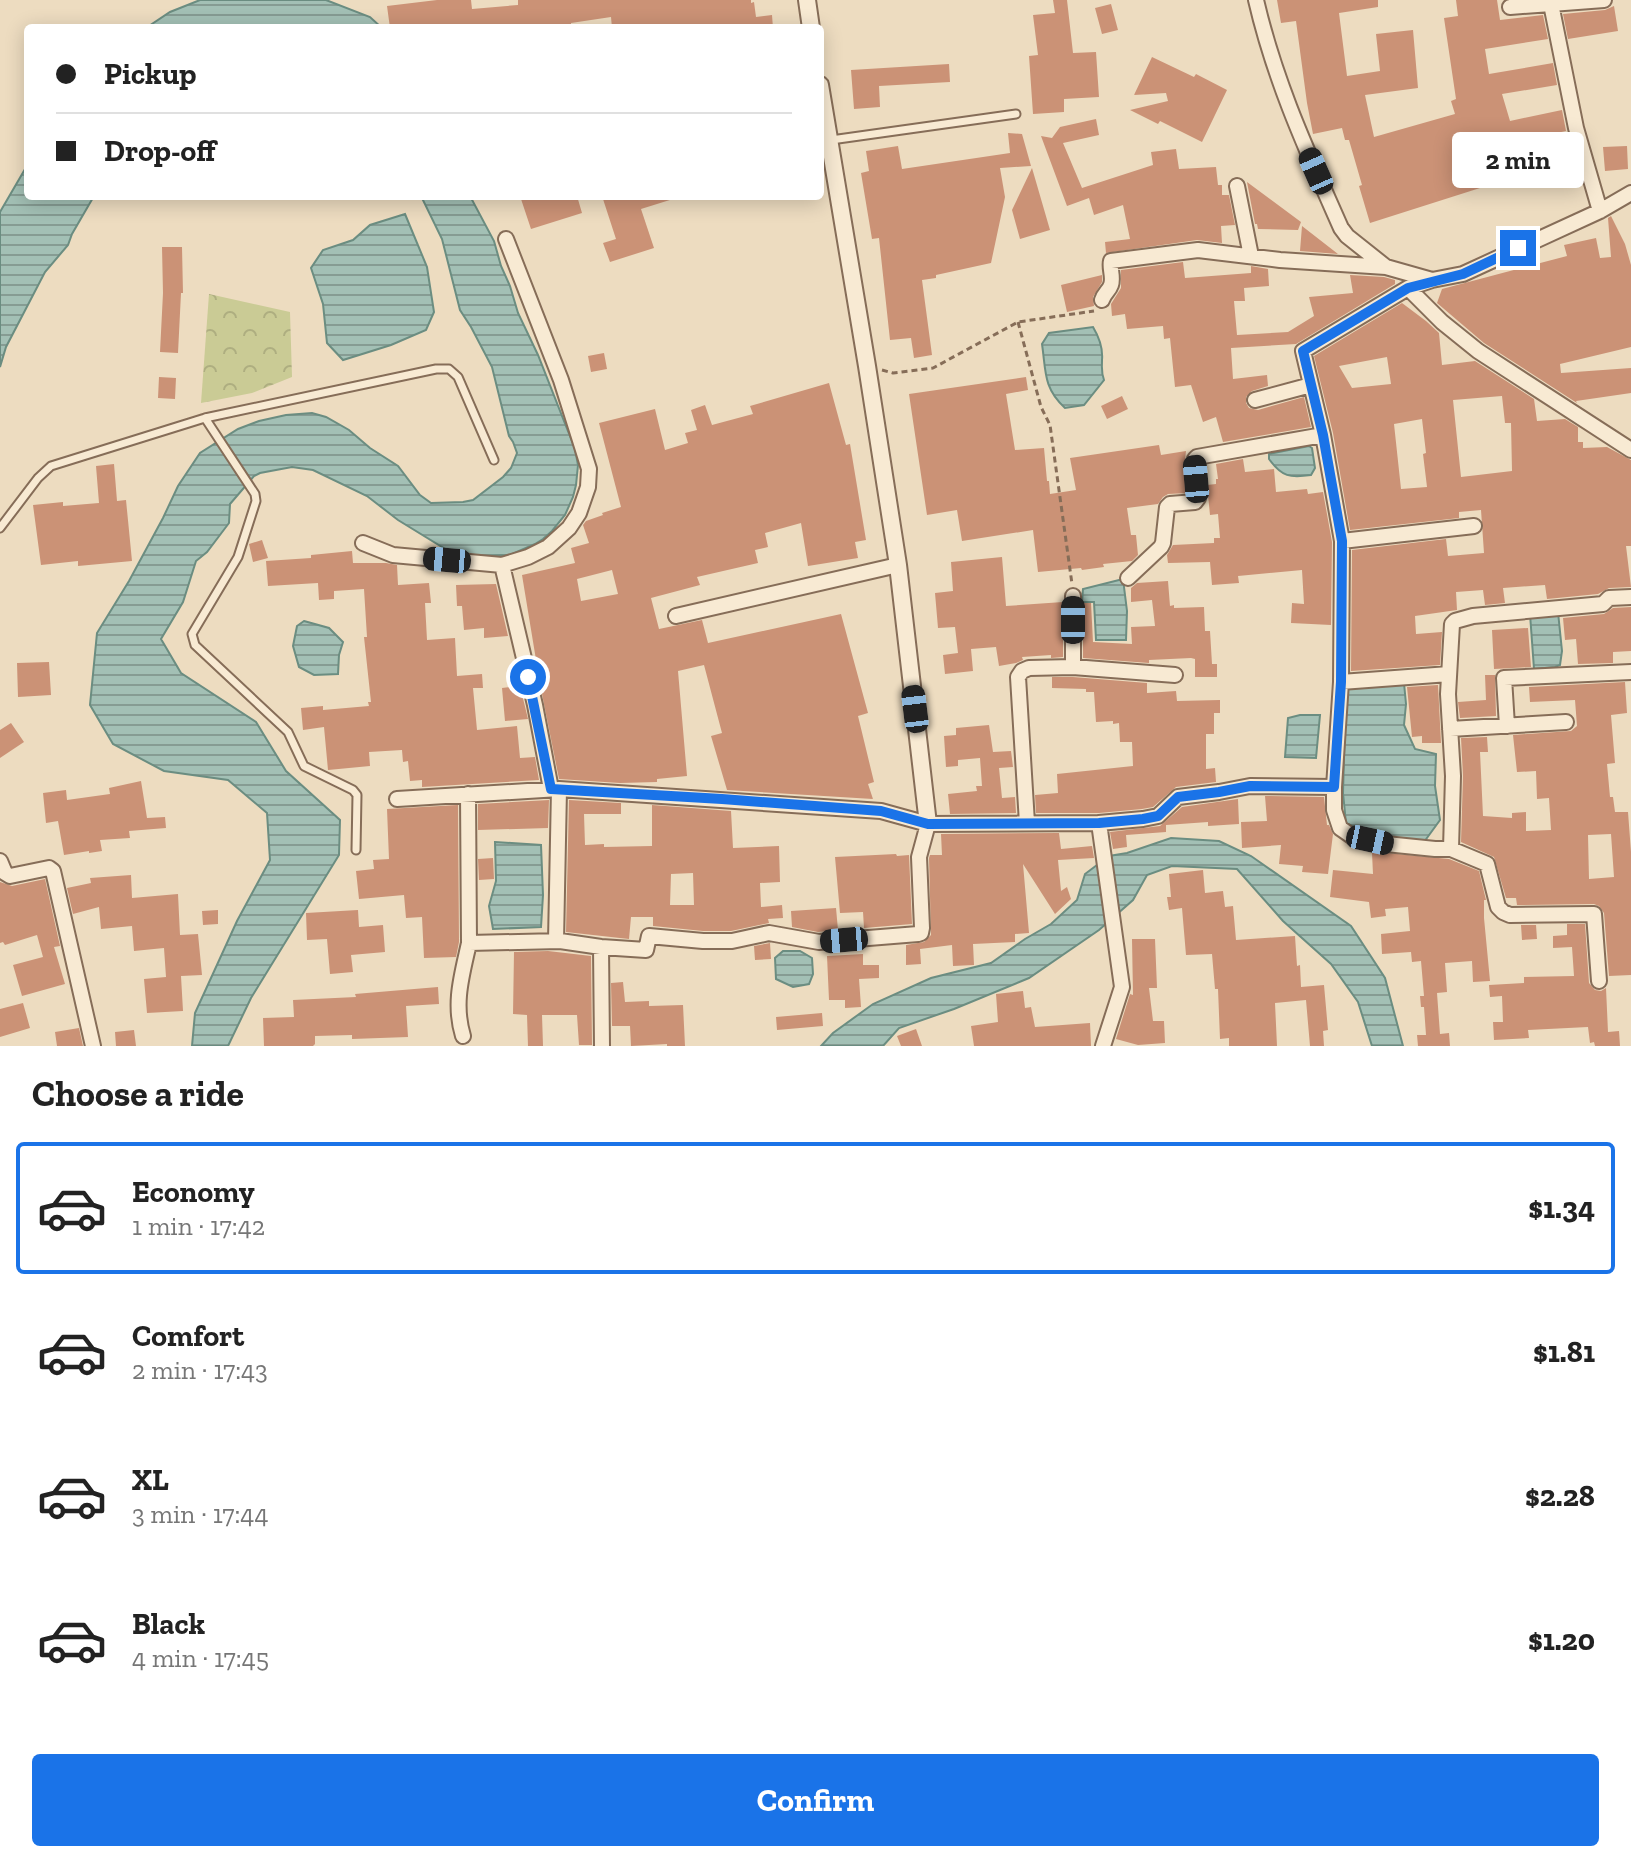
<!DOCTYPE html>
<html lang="en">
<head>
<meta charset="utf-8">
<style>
  :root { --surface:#fff; --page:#f2f2f2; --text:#222; --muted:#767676; --line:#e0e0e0; --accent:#1a73e8 }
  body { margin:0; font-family:"Zilla Slab",serif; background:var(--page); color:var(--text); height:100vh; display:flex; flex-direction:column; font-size:30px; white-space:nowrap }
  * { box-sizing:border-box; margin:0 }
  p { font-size:26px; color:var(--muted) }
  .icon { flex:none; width:44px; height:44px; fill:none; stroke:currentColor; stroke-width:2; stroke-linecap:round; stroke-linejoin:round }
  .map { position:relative; height:1046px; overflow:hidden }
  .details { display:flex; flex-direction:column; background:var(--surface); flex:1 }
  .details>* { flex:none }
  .guide { position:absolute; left:24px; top:24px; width:800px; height:176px; border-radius:8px; box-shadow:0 4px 20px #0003; display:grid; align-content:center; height:176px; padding:0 32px; background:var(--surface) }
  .end { position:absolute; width:36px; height:36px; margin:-18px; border:10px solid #1a73e8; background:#fff; box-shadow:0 0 0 4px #fff }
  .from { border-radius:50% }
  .bubble { position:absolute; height:56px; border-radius:8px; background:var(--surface); box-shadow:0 4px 20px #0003; font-size:26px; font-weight:700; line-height:56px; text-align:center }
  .car { position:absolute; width:24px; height:48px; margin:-24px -12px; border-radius:10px; box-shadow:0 0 6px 2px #0007; background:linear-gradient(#222 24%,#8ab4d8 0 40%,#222 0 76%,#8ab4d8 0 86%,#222 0) }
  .guide b { display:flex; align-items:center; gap:28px; height:76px; font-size:30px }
  .guide b+b { border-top:2px solid var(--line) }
  .guide i { width:20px; height:20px; background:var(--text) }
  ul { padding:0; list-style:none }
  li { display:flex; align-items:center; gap:24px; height:132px; margin:0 16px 12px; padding:0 16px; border:4px solid transparent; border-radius:8px }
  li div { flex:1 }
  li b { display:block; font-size:30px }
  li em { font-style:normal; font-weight:700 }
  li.current { border-color:var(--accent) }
  li>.icon { width:72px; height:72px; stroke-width:1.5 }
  h2 { padding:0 32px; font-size:36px; line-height:96px }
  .primary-button { display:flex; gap:16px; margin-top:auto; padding:16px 32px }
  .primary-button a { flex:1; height:92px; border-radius:8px; background:var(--accent); color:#fff; font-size:32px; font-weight:700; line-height:92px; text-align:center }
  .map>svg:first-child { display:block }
</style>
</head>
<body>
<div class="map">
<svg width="1631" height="1046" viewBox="0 0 1631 1046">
  <defs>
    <pattern id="park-crowns" width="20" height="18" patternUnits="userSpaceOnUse" patternTransform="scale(2)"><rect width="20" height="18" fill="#cacb95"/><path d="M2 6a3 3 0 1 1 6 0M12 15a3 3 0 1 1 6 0" fill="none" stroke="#aeae80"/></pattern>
    <pattern id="water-rules" width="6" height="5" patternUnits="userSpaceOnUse" patternTransform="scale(2)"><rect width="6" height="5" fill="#a3c0b5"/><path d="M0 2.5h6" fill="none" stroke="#869c93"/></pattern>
  </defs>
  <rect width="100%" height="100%" fill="#eddcc0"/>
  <path fill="url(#park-crowns)" d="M209,294L290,312L292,377L252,393L201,403Z"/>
  <path fill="url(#water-rules)" stroke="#6b8d81" stroke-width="2" d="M200,0H326L370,17L382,28H146L170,12Z
    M28,164V196H94L72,234L68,245L45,272L6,347L0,367V212Z
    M421,196H470L494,241L501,266L510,286L518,313L538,355L575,449L578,465L576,485L573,497L565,515L552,531L543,539L535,544L510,555L477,556L447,550L398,520L367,496L313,470L292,467L260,473L254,476L230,504L229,523L207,552L196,561L183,602L161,639L181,673L256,722L286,771L340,820L339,855L251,998L228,1046H192L195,1013L237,921L270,860L267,813L228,780L164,771L113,744L90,705L97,633L129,581L163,518L178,486L200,453L238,429L259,421L286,415L312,413L326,417L349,430L370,448L398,466L420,495L431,503L463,502L473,500L503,477L511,468L517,453L513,442L509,436L492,367L471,327L460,310L442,239Z
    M405,214L427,267L434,312L426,330L391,345L343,360L327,343L323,304L311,268L323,250L353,240L370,225Z
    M1093,327C1099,337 1103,349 1102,360C1102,369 1101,372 1104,380L1084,405L1065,408C1043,388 1046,371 1042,344L1049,333Z
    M1309,446L1312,448L1315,468L1311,475C1290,478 1282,477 1269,459V454Z
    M1123,579L1127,611L1126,640H1096L1094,602H1082L1083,589Z
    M1558,612L1562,651L1560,665L1555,667L1534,669L1530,614Z
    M304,621L329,628L343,642L339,655L338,674L314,675L299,667L293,646L297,626Z
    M1404,683L1406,704L1404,725L1415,749L1436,754L1435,786L1440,820L1424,842L1372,835L1346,823L1343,793L1346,689Z
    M1300,715H1320L1316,758L1285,757L1288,718Z
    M1171,838L1219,841L1251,856L1351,926L1385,978L1403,1046H1372L1358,1002L1331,964L1283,921L1237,869L1172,866L1147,875L1133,900L1099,930L1029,978L954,1009L899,1028L883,1046H821L833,1033L873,1004L931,978L991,963L1025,939L1051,924L1077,900L1085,874L1109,856L1127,853Z
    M495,842L541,845L543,895L541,927L493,929L489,906L496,881Z
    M783,951H800L812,958L813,974L809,984L793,987L776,979L775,958Z"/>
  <path fill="#cb9276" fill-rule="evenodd" d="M437,0H471L472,9L518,5V0H751V3L754,2L756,17L772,15L773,28H612L611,17L571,23V28H390L387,6Z
    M1053,0H1067L1073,53L1096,52L1099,97L1064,99V112L1033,114L1029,56L1038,55L1033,15L1055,13Z
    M1277,0H1378V7L1339,13L1347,76L1380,71L1376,34L1413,30L1418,88L1365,95L1374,137L1455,114L1451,101L1456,99L1444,18L1458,16L1456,0H1497L1500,20L1543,15L1548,39L1485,49L1489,74L1553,63L1557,85L1502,94L1510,121L1562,110L1566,131L1514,142L1524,174L1370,223L1359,186L1362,185L1349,140H1345L1342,128L1313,134L1307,103L1296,21L1281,23Z
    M1111,4L1118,30L1102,34L1095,8Z
    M1614,6L1618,31L1568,39L1563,14L1605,10Z
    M1152,57L1194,77L1196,74L1227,90L1202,142L1160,121L1158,124L1130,110L1168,101L1166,93L1134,95Z
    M949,64L950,82L879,86L880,107L854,109L851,70Z
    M1096,119L1099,135L1063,143L1082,188L1153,165L1151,152L1176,149L1179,169L1216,167L1218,185H1222V195H1229L1235,225L1221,226L1222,243L1197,240L1106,253L1105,242L1130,239L1123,205L1094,215L1089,198L1067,206L1041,136L1052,138L1060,127Z
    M1008,133L1022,134L1031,166L1000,168L1005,197L991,263L936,275V278L922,280L932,355L914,358L911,338L890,340L879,238L872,239L861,173L869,171L866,151L898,146L902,169L1010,153Z
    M1627,146L1628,169L1605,171L1603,147Z
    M1574,157L1580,178L1538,187L1534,166Z
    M1032,168L1050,230L1020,239L1012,210Z
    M1247,182L1301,222L1298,230L1258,229L1257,224H1255Z
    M520,196H577L582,213L531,229Z
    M602,196H673V199L641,209L654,248L610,262L603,243L616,239Z
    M1611,216L1625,244L1631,265V347L1560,364L1561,373L1631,368V393L1576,401L1577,403L1484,343L1437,303L1442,289L1567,256L1564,245L1596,238L1600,258L1611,257L1608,218Z
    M1302,226L1338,254L1300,251Z
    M162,247H182L183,293H181L178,353L160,352L163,293Z
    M1183,262L1185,278L1251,273V266L1268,269L1269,286L1244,288L1245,301H1234L1237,335L1288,332L1314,316L1309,297L1353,293L1350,275L1384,277L1395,280V284L1296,344L1231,348L1233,379L1267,375L1268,386L1252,391L1246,397V403L1249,408L1258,410L1304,397L1311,427L1223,442L1216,417L1203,422L1191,385L1175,387L1170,338L1164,339L1163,326L1127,329L1125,314L1112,316L1111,304L1121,288V270Z
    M1102,275V282L1093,297L1094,306L1067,312L1061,285Z
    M1402,303L1426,321L1439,333L1442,365L1475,361L1534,399L1537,421L1565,419L1578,427V442H1583V448L1607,447L1631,460V546H1626L1631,587L1609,588L1598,594L1547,599L1545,585L1503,588L1505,603L1485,605L1483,590L1456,592L1457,610L1415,616L1416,634L1442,632L1440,665L1351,671L1352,550L1446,539L1448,556L1484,553L1481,510L1459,512V518L1350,530L1333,433L1314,356ZM1387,357L1391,384L1352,388L1339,366ZM1502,396L1505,423H1511L1512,471L1461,477L1453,400ZM1422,419L1426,453L1423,454L1427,487L1401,489L1394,424Z
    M604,353L607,369L591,372L588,356Z
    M159,377L176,378L175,399L158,398Z
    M1026,377L1028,390L1006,394L1015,450L1044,448L1047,481H1049L1050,494L1076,490L1070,458L1159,445L1161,455L1186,451L1185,460L1188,493L1168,494L1163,497L1158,504L1127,508L1131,535H1136L1138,555L1132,561L1103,564L1104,567L1082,570L1081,568L1038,572L1033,530L962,541L957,510L927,515L909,394Z
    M829,383L846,445L850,444L866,540L855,542L858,558L808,566L801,523L765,533L768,547L755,550L758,563L697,577L700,585L651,598L659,629L702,620L708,643L841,614L868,713L858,716L874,782L868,784L873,799L727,790L711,736L722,733L704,665L678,671L687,776L657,779V782L620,783L559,779L540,684L522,575L575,563L571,548L589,543L583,525L586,521L603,515L602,513L621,507L599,423L655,409L665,450L688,443L685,433L697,430L691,410L705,405L712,425L753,414L750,406ZM612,570L618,594L581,601L577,579Z
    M1122,396L1128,409L1107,419L1101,406Z
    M1243,459L1245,472L1274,469L1276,492L1307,489L1308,494L1323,492L1332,542L1331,625L1291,623L1292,603L1304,604L1302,570L1238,576L1239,583L1212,585L1210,562L1168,563L1167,555L1173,545L1214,543V538H1220L1218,514L1210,515L1207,485L1216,484V479H1218L1216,464Z
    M114,464L117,501L126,500L132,561L78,566V561L41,565L33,505L63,502V506L99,503L96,466Z
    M262,540L268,558L253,562L249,544Z
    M352,551L353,563H386L397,565L398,585L429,583L431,603H425L427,640L455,638L457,676L482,674L483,688H473L477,730L517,726L520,758L535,757L539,780L422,787V780L410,781L408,761L403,762L402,750L369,752L370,766L328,770L324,727L303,730L301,708L323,706V710L369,706L368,702H371L364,637H367L364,589L334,591V599L319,600L318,583L268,586L266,561L311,558V555Z
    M1002,557L1006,606L1063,602V657L1051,658V655L1022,657L1023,660L1016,663L999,666L996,647L971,649L973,671L945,674L943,655L958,653L955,627L938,628L935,593L953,591L951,562Z
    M1168,581L1170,606L1174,605V608L1204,607L1205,631H1210L1212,664H1217V677H1195V659L1191,658L1149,660V663L1083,658V603H1091L1093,642L1132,644L1131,627L1155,626L1152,600L1131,602V588L1137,583Z
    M496,584L508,636L484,638V628L464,630L462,606H457L456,585Z
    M1631,607V651L1613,652V663L1578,664L1576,639L1565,640L1563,618L1604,614L1613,608Z
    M1528,628L1531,667L1494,669L1492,630Z
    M49,662L51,695L18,697L17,663Z
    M1485,675H1495L1496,716L1460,718L1458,702L1486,700Z
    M1052,677H1073L1147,683V693L1176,691L1177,701L1220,700V713H1214V734H1206V769L1215,768L1216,782L1176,787L1153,807L1142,809L1099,813H1036L1035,795L1058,793L1057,774L1133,766L1132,742H1120L1119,723L1113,724V721L1096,722L1094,692H1086V689L1052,688Z
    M1625,682L1627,713L1611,715L1615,763L1607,764L1610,797H1613L1615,812H1628L1631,852V975L1609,976L1604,913L1599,906L1594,904L1517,905L1516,898H1506L1494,857L1461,842L1463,776L1461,738L1487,737L1488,752H1480L1483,816L1512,818V813L1526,812V831L1551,830L1549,798L1537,799L1536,771L1517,772L1513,735L1571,731L1577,726L1575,700L1530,702L1529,687ZM1611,834L1614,877L1589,879L1588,835Z
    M1438,685L1441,743H1422V736L1412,737L1407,687Z
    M520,686L528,719L505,721L502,688Z
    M11,723L24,742L0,758V730Z
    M989,725L993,752L1011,751L1013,767L999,768L1002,798L1015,797L1016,813L950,814L948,794L977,791L976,786H982L980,758L958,760V766L946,767L944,736L956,735V728Z
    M141,781L147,818L165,817L166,828L129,831L130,838L100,840L102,851L89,853V851L64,855L58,821L46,823L43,793L66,790L67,800L110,794L109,788Z
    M1265,796L1324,797L1327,825H1329L1333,834L1328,874L1302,872L1303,866L1279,864L1281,845L1242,848L1241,822L1267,821Z
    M1238,799L1239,824L1208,826V822L1166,825V832L1126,835L1127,847L1113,849L1110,832L1160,826L1182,807Z
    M549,800L548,828L478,830V804Z
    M569,800L621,803V814H584L585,845L604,844V847L652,846V805L731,811L733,848L779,846L780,882L760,883L761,907L782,905L783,918L768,919L769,923L731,931H703L653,926V917H631L629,939L566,932ZM693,873L694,905H670L671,874Z
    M458,805L459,942L456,957L424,958L422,917L406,918L404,895L359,899L356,871L374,869L373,860L389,859L387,809Z
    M1059,833L1061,849L1092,846L1094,858L1058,860L1061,891L1067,887L1071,899L1055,914L1023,864L1029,933L1015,934V942L973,944L974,965L953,966L952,945L920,949L921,964L906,965V945L924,942L931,935L929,858L930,855H942L941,834Z
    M1377,852L1449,859L1479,871L1486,900H1484V918L1490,981L1473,982L1472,961L1445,963L1447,992L1437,993L1440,1034L1449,1033L1450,1046H1418L1417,1035H1426L1424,1007H1421L1420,996H1424L1421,961L1412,962L1411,952L1382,954L1381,934L1410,931L1408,907L1385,909L1386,916L1371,918L1369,902L1330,897L1333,870L1373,874L1372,853Z
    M896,854L897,856L909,855L912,924L864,928L863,912L840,913L835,857Z
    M493,858L494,879L479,880L478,859Z
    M1203,870L1205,893L1223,891L1225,907L1233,906L1236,940L1295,936L1297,966L1300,965L1301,987L1324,985L1328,1030L1323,1031L1324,1046H1310L1306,1000L1275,1003L1277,1046H1229V1038L1220,1039L1218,989H1215L1212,954L1186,955L1182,908L1169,910L1167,897H1171L1169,874Z
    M131,875L132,898L178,894L180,935L198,934L202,975L181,976L183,1011L147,1013L144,979L166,977L164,948L134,951L132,926L101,929L99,907L73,914L67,888L91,883L90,878Z
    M45,879L60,946L54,947L65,984L22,996L13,965L43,957L37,935L5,945L3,942L0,943V882L12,886Z
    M836,908L838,930L818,932L792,927L791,911Z
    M218,910V924L203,925L202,911Z
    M358,910L359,927L383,925L385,952L351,955L353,972L330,974L327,939L307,940L306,913Z
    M1567,924H1585L1589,983L1595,990L1601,991L1606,988L1608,1032L1619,1031L1620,1046H1595L1594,1042L1590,1043L1588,1027L1528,1030L1529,1038L1494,1040L1493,1022H1503L1502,996L1490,997L1489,985L1524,983V977L1574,976L1572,947L1553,948V936L1567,935Z
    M1521,925H1536L1537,939L1522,940Z
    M1132,939H1155L1157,988H1149L1153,1021H1164L1165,1043L1138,1045L1116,1039L1130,994L1133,995Z
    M770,943L771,959L755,960L754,946Z
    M548,951L591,956L592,1045H579L577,1015H542L543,1046H528L527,1015L513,1014L514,952Z
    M863,954V965H879V978L859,979L861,1007L845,1008V1000H829L827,956Z
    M623,982L625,1002L649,1001V1006L683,1005L685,1046H667V1044L631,1046L630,1026H612L611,983Z
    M438,987L439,1004L406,1006L408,1037L352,1039V1035L315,1036V1044L313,1046H264L263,1018L294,1017L293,1000L356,997L355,994Z
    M1023,991L1025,1008L1031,1007L1035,1027L1090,1023L1091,1046H974L971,1026L998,1022L996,994Z
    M23,1003L30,1028L0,1037V1009Z
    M822,1013L823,1026L777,1030L776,1017Z
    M79,1028L83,1046H57L55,1032Z
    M916,1029L922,1046H901L897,1036Z
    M134,1030L136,1046H116L115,1032Z"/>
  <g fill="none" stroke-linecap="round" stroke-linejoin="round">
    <defs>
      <path id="service" d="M831,140L1016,114
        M205,418L255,494L256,501L238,557L192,634L195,645L288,732L304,766L353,790L357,795L356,850
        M0,528L38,478L51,466L205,418L436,369H449L458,377L494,460"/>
      <path id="minor" d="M1256,0C1275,82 1307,151 1341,228L1347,236L1386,267L1432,280L1463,274L1600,211L1631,193
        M1510,7L1551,4
        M1237,186L1251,256
        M1600,211L1576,128L1551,4L1604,0
        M1432,280L1408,288L1303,351L1323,435L1342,541L1341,682L1334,787V810L1340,828L1353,837L1386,844L1435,849H1451L1487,864L1498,907L1503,912L1510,915L1594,914L1599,981
        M1408,288L1442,322L1478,351L1631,450
        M1102,300C1104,293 1109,291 1111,285C1114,277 1109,268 1111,261L1198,250L1280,260L1386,267
        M1255,400L1311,385
        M1342,541L1474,526
        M363,543L393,555L502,565L528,557L548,547L569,528L579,513L588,487L589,469L561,380L506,239
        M502,565L535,705L551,789
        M1128,578L1161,547L1163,543L1167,507L1170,504L1195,502L1198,498L1195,459L1197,457L1323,435
        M676,616L898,565
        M1073,667L1175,675
        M1341,682L1449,674
        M1507,726L1504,678L1631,672
        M1450,729L1566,722
        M468,794L469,943L560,941L601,947L646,950L649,936L703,941H732L769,933L819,942L918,934L921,933L922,928L919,857L928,824
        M397,799L559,789L881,811L928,824L1099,823L1143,819L1158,816L1178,797L1219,792L1250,786L1334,787
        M1027,823L1018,677L1022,671L1029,668L1073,667V596
        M1099,823L1122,987L1103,1046
        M1451,849L1453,776L1448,694L1452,624L1455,621L1473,616L1603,604L1609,598L1631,597
        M0,861L5,873L10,876L49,868L53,871L93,1046
        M556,941L559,789
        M601,947L602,1046
        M463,1036C453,1003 462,975 469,943"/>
      <path id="tertiary" d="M807,0L811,28
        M820,85L867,366L898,565L928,824"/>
    </defs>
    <use href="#service" stroke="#866d58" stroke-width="11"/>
    <use href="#minor" stroke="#866d58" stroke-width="18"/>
    <use href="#tertiary" stroke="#866d58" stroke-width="20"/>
    <path stroke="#866d58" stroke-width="3" stroke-dasharray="6 4" stroke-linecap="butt" d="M1018,322L1041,407L1050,425L1072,584
      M882,370L893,373L933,368L1018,322L1094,311"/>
    <use href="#service" stroke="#f8ead3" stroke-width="7"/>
    <use href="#minor" stroke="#f8ead3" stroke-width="14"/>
    <use href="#tertiary" stroke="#f8ead3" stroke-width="16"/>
  </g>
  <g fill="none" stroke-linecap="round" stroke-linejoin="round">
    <path stroke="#1a73e8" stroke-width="10" d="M528,677L551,789L722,799L881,811L928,824L1099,823L1143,819L1158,816L1178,797L1219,792L1250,786L1334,787L1341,682L1342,541L1323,435L1303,351L1408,288L1463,274L1518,248"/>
  </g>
</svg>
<i class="end from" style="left:528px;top:677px"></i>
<i class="end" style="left:1518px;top:248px"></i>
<div class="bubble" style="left:1452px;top:132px;width:132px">2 min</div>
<i class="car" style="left:1316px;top:171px;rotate:336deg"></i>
<i class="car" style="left:1196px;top:479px;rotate:355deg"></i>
<i class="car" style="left:447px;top:560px;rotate:275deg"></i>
<i class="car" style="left:1073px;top:620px;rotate:0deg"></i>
<i class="car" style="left:915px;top:709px;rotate:353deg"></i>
<i class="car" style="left:1370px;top:840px;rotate:102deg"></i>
<i class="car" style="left:844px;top:940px;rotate:265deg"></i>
<div class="guide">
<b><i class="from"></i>Pickup</b>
<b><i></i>Drop-off</b>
</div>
</div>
<section class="details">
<h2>Choose a ride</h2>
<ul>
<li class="current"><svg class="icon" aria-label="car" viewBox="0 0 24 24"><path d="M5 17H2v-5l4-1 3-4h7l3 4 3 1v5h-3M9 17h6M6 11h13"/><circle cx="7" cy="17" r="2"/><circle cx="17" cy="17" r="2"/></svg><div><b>Economy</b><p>1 min · 17:42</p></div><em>$1.34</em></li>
<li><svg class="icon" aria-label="car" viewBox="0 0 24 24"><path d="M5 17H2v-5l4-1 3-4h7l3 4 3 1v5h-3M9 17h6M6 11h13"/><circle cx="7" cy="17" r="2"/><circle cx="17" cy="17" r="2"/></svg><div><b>Comfort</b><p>2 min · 17:43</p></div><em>$1.81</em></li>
<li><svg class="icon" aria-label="car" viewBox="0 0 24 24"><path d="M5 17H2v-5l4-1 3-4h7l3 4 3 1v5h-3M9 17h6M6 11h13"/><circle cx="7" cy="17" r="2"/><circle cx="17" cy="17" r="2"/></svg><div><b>XL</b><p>3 min · 17:44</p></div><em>$2.28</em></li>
<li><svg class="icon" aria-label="car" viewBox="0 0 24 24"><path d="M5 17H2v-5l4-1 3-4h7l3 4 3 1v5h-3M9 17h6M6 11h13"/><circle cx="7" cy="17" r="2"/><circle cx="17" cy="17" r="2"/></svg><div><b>Black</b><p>4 min · 17:45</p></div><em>$1.20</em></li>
</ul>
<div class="primary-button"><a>Confirm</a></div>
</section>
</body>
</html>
